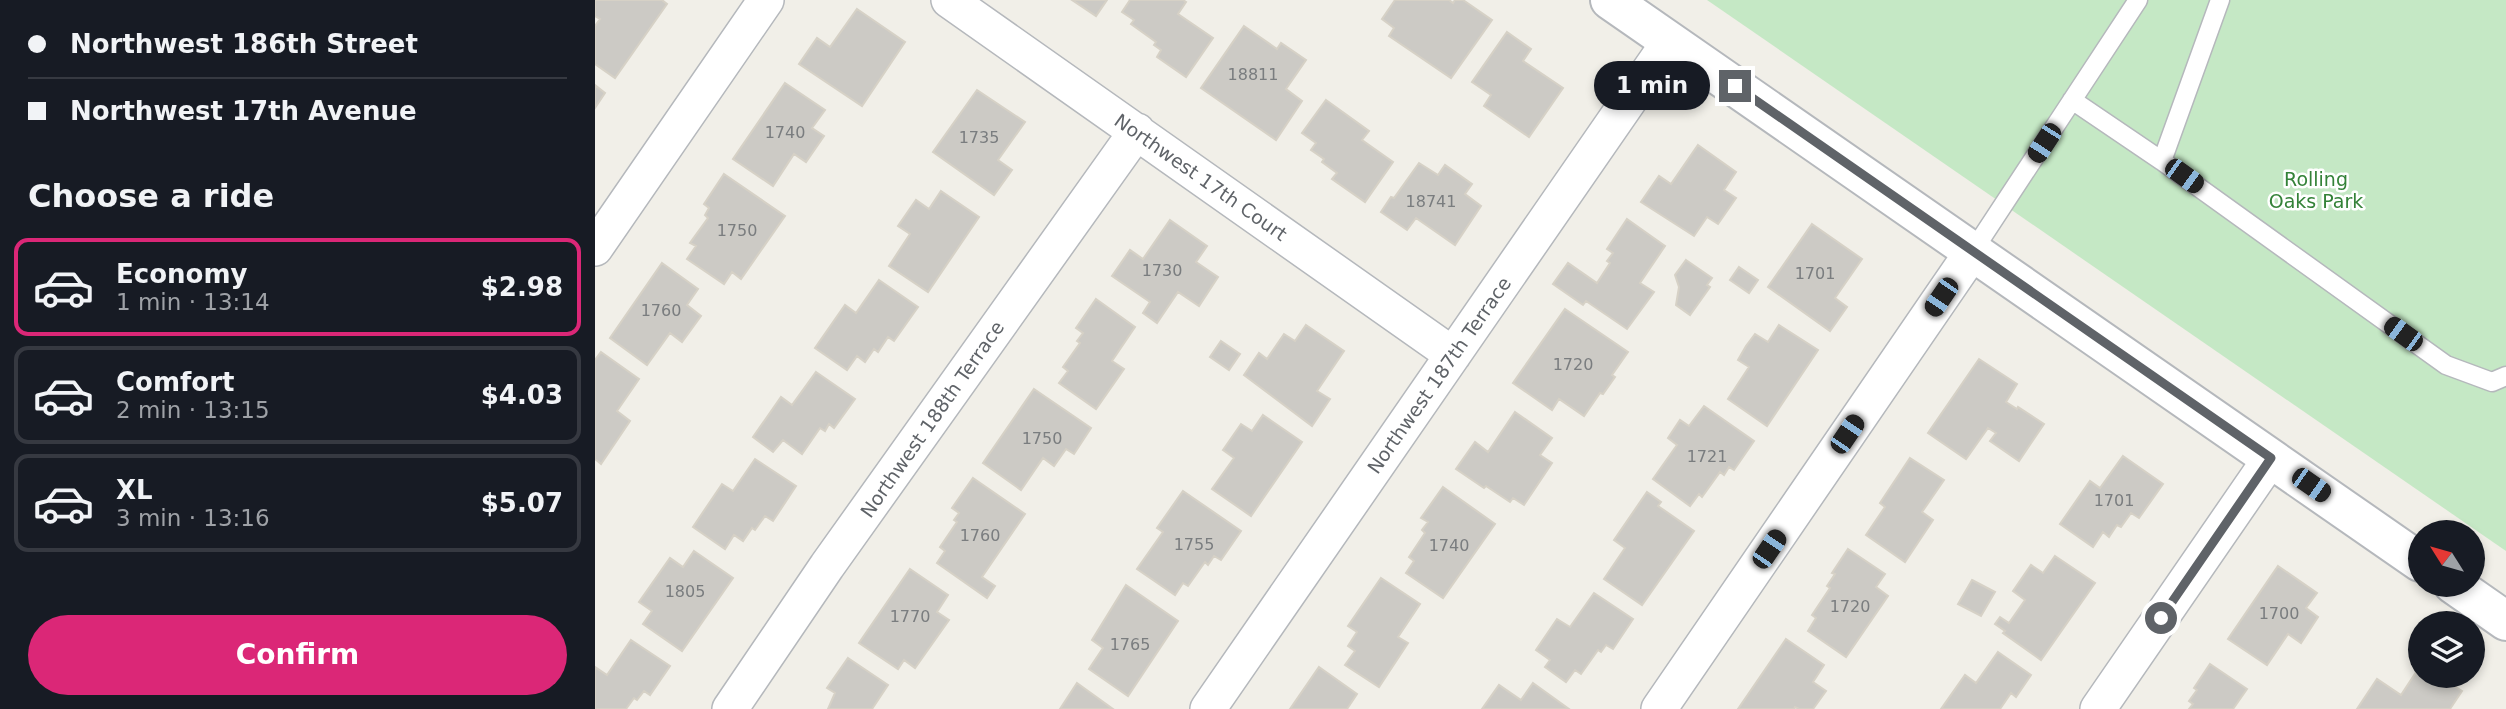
<!DOCTYPE html>
<html lang="en">
<head>
<meta charset="utf-8">
<style>
  :root { --surface:#171b24; --page:#242831; --text:#f1f3f6; --muted:#9ea1a6; --line:#363941; --accent:#db2777 }
  body { margin:0; font-family:"DejaVu Sans",sans-serif; background:var(--page); color:var(--text); height:100vh; display:flex; flex-direction:column; font-size:26px; white-space:nowrap }
  * { box-sizing:border-box; margin:0 }
  p { font-size:23px; color:var(--muted) }
  .icon { flex:none; width:38px; height:38px; fill:none; stroke:currentColor; stroke-width:2; stroke-linecap:round; stroke-linejoin:round }
  .map { position:relative; flex:1; overflow:hidden }
  .side { display:flex; flex-direction:column; background:var(--surface); width:595px }
  .side>* { flex:none }
  .top-card { display:grid; align-content:center; height:154px; padding:0 28px; background:var(--surface) }
  .needle { width:46px; rotate:307deg }
  .controls { position:absolute; left:1813px; top:520px; display:grid; gap:14px }
  .controls a { display:grid; place-items:center; width:77px; height:77px; border-radius:50%; background:var(--surface); box-shadow:0 4px 10px #0003; font-size:35px }
  .end { position:absolute; width:32px; height:32px; margin:-16px; border:9px solid #5f6368; background:#fff; box-shadow:0 0 0 4px #fff }
  .from { border-radius:50% }
  .bubble { position:absolute; height:49px; border-radius:24px; background:var(--surface); box-shadow:0 4px 10px #0003; font-size:23px; font-weight:600; line-height:49px; text-align:center }
  .car { position:absolute; width:21px; height:42px; margin:-21px -10px; border-radius:9px; box-shadow:0 0 5px 2px #0007; background:linear-gradient(#222 24%,#8ab4d8 0 40%,#222 0 76%,#8ab4d8 0 86%,#222 0) }
  .top-card b { display:flex; align-items:center; gap:24px; height:66px; font-size:26px }
  .top-card b+b { border-top:2px solid var(--line) }
  .top-card i { width:18px; height:18px; background:var(--text) }
  ul { padding:0; list-style:none }
  li { display:flex; align-items:center; gap:21px; height:98px; margin:0 14px 10px; padding:0 14px; border:4px solid var(--line); border-radius:14px }
  li div { flex:1 }
  li b { display:block; font-size:26px }
  li em { font-style:normal; font-weight:600 }
  li.selected { border-color:var(--accent) }
  li>.icon { width:63px; height:63px; stroke-width:1.5 }
  h2 { padding:0 28px; font-size:32px; line-height:84px }
  .action { display:flex; gap:14px; margin-top:auto; padding:14px 28px }
  .action a { flex:1; height:80px; border-radius:42px; background:var(--accent); color:#fff; font-size:28px; font-weight:600; line-height:80px; text-align:center }
  main { display:flex; flex:1; min-height:0 }
  .map>svg:first-child { display:block }
</style>
</head>
<body>
<main>
<section class="side">
<div class="top-card">
<b><i class="from"></i>Northwest 186th Street</b>
<b><i></i>Northwest 17th Avenue</b>
</div>
<h2>Choose a ride</h2>
<ul>
<li class="selected"><svg class="icon" aria-label="car" viewBox="0 0 24 24"><path d="M5 17H2v-5l4-1 3-4h7l3 4 3 1v5h-3M9 17h6M6 11h13"/><circle cx="7" cy="17" r="2"/><circle cx="17" cy="17" r="2"/></svg><div><b>Economy</b><p>1 min · 13:14</p></div><em>$2.98</em></li>
<li><svg class="icon" aria-label="car" viewBox="0 0 24 24"><path d="M5 17H2v-5l4-1 3-4h7l3 4 3 1v5h-3M9 17h6M6 11h13"/><circle cx="7" cy="17" r="2"/><circle cx="17" cy="17" r="2"/></svg><div><b>Comfort</b><p>2 min · 13:15</p></div><em>$4.03</em></li>
<li><svg class="icon" aria-label="car" viewBox="0 0 24 24"><path d="M5 17H2v-5l4-1 3-4h7l3 4 3 1v5h-3M9 17h6M6 11h13"/><circle cx="7" cy="17" r="2"/><circle cx="17" cy="17" r="2"/></svg><div><b>XL</b><p>3 min · 13:16</p></div><em>$5.07</em></li>
</ul>
<div class="action"><a>Confirm</a></div>
</section>
<div class="map">
<svg width="1911" height="709" viewBox="0 0 1911 709">
  <rect width="100%" height="100%" fill="#f1efe8"/>
  <path fill="#c5e8c5" d="M1112,0H1911V551Z"/>
  <path fill="#cccac5" stroke="#d6d1c6" stroke-width="2" d="M0,0H67L72,4L20,78L0,64V26L5,19L0,16Z
    M477,0H512L501,16Z
    M535,0H588L591,2L583,14L618,38L591,77L562,57L566,50L559,45L561,42L536,24L539,20L527,12Z
    M800,0H854L858,3L860,0H868L897,20L856,78L794,36L799,28L787,19Z
    M262,9L310,42L267,106L204,64L222,38L235,47Z
    M649,26L682,49L686,43L711,60L691,89L707,101L681,140L606,88Z
    M912,32L936,49L928,61L968,88L934,137L889,106L896,95L877,82Z
    M190,83L230,110L217,128L229,136L211,162L199,154L178,186L138,159Z
    M0,85L10,93L0,108Z
    M382,90L430,122L403,160L417,170L399,195L338,152Z
    M731,100L774,131L767,140L798,162L770,202L737,179L742,173L727,162L729,159L716,150L721,143L707,133Z
    M1103,145L1141,172L1129,190L1141,198L1123,224L1112,217L1099,236L1046,202L1064,176L1076,184Z
    M824,163L843,175L850,165L877,184L870,194L886,206L860,245L821,218L812,230L786,212L796,197L799,198Z
    M129,174L190,216L146,279L137,272L129,284L92,259L101,246L95,243L113,218L110,215L114,208L109,204Z
    M346,191L384,217L333,292L294,266L315,234L303,226L321,200L334,209Z
    M1032,219L1070,246L1045,283L1059,292L1032,329L991,301L988,305L958,284L973,263L1002,283L1015,263L1012,261L1018,253L1012,249Z
    M575,220L612,246L601,262L623,277L604,306L583,292L562,323L548,313L555,302L517,276L535,250L548,259Z
    M1217,224L1267,259L1240,298L1252,307L1235,331L1173,287Z
    M1091,260L1117,278L1112,285L1115,287L1095,315L1081,305L1084,287L1080,275Z
    M67,263L103,289L92,305L106,316L87,342L75,333L52,365L15,338Z
    M1144,267L1163,280L1154,293L1135,280Z
    M284,280L323,307L299,341L293,337L283,352L279,349L270,362L262,356L252,370L220,348L250,305L261,313Z
    M501,299L540,327L517,361L529,369L501,409L464,383L473,371L468,367L485,343L482,341L488,333L481,328Z
    M970,309L1033,352L1017,375L1020,377L1008,394L1005,393L989,416L964,399L957,410L918,383Z
    M711,325L749,351L722,391L735,399L717,426L649,375L664,353L672,359L689,334L700,341Z
    M1184,325L1223,350L1172,426L1133,399L1154,367L1143,360L1151,346L1160,334L1173,342Z
    M626,341L645,354L634,370L615,357Z
    M6,352L44,379L22,411L35,421L6,464L0,459V360Z
    M1384,359L1422,384L1411,402L1422,409L1423,407L1449,424L1424,461L1395,441L1401,433L1393,428L1371,459L1333,433Z
    M221,372L260,399L239,428L234,424L230,431L225,428L207,454L188,440L178,452L158,437L186,397L197,405Z
    M439,389L496,428L479,454L471,449L459,466L448,458L426,490L388,463Z
    M1109,406L1159,441L1139,470L1134,467L1129,475L1125,472L1107,497L1104,494L1095,506L1058,479L1082,445L1073,438L1085,420L1094,426Z
    M920,412L957,438L945,455L957,463L929,505L918,498L915,502L891,486L889,488L861,469L880,442L893,452Z
    M668,415L707,442L656,516L617,489L639,458L628,450L646,424L657,431Z
    M1528,456L1568,484L1544,518L1536,513L1526,527L1522,525L1514,537L1508,532L1498,547L1465,524L1495,481L1505,488Z
    M1315,458L1349,480L1327,512L1338,520L1310,562L1271,535L1290,507L1285,503Z
    M160,459L201,486L178,521L170,516L160,530L157,528L148,541L139,535L130,549L98,527L127,484L138,491Z
    M378,478L430,514L387,577L400,586L392,598L342,563L350,551L345,547L362,522L359,520L364,513L357,508Z
    M848,487L900,524L848,598L811,573L819,561L814,557L830,533L827,530L833,522L826,518Z
    M588,491L646,531L626,560L619,556L613,565L610,562L593,586L588,583L580,595L542,569L568,532L562,528Z
    M1052,492L1066,502L1063,506L1099,531L1047,605L1009,579L1030,548L1019,540Z
    M1253,549L1290,574L1281,587L1293,596L1251,657L1213,631L1221,618L1217,615L1235,588L1232,586L1240,574L1237,573Z
    M99,551L138,578L87,651L48,624L57,611L44,602L75,558L88,567Z
    M1460,556L1500,583L1446,660L1408,633L1410,631L1400,624L1405,617L1414,623L1430,600L1418,591L1436,565L1448,573Z
    M1683,566L1722,593L1711,608L1723,617L1706,643L1693,634L1672,665L1633,639Z
    M315,569L353,595L342,612L354,620L320,668L309,660L303,669L264,643Z
    M786,578L825,604L803,637L813,643L784,687L750,665L760,651L753,646L762,632L753,626Z
    M1377,580L1400,592L1386,616L1363,604Z
    M531,585L583,621L533,696L494,669L508,648L497,640Z
    M999,593L1038,619L1018,649L1011,645L1006,652L1003,650L986,674L980,670L971,682L950,667L955,660L941,650L962,619L975,627Z
    M1191,639L1229,665L1218,682L1231,691L1218,709H1204L1200,707L1199,709H1143Z
    M36,640L75,666L55,695L49,691L42,700L39,698L31,709H0V667L12,675Z
    M1403,652L1436,675L1421,697L1416,693L1405,709H1346L1370,675L1381,683Z
    M253,658L293,685L277,709H233L240,693L232,688Z
    M1615,664L1652,689L1638,709H1594L1598,704L1594,701L1602,690L1599,688Z
    M1825,666V676H1844L1867,691L1855,709H1762L1782,679L1806,695Z
    M724,667L762,694L752,709H695Z
    M482,683L518,709H465Z
    M938,683L974,709H887L904,685L926,700Z"/>
  <g fill="none" stroke-linecap="round" stroke-linejoin="round">
    <defs>
      <path id="service" d="M1477,100L1567,161L1851,365L1897,382L1911,376
        M1567,161L1625,0
        M1378,251L1543,0"/>
      <path id="minor" d="M354,0L858,355
        M0,248L171,0
        M135,709L232,566L542,131
        M613,709L1075,41
        M1064,709L1378,251
        M1503,709L1676,458"/>
      <path id="tertiary" d="M1015,0L1825,562
        M1858,584L1911,621"/>
    </defs>
    <use href="#service" stroke="#b5b8bc" stroke-width="21"/>
    <use href="#minor" stroke="#b5b8bc" stroke-width="38"/>
    <use href="#tertiary" stroke="#b5b8bc" stroke-width="42"/>
    <use href="#service" stroke="#fff" stroke-width="18"/>
    <use href="#minor" stroke="#fff" stroke-width="35"/>
    <use href="#tertiary" stroke="#fff" stroke-width="38"/>
  </g>
  <g fill="none" stroke-linecap="round" stroke-linejoin="round">
    <path stroke="#5f6368" stroke-width="9" d="M1140,86L1676,458L1566,618"/>
  </g>
  <g text-anchor="middle" stroke-width="5" stroke-linejoin="round" paint-order="stroke">
    <g font-size="16" fill="#7a7d7f">
      <text x="658" y="80">18811</text>
      <text x="190" y="138">1740</text>
      <text x="384" y="143">1735</text>
      <text x="836" y="207">18741</text>
      <text x="142" y="236">1750</text>
      <text x="567" y="276">1730</text>
      <text x="1220" y="279">1701</text>
      <text x="66" y="316">1760</text>
      <text x="978" y="370">1720</text>
      <text x="447" y="444">1750</text>
      <text x="1112" y="462">1721</text>
      <text x="1519" y="506">1701</text>
      <text x="385" y="541">1760</text>
      <text x="599" y="550">1755</text>
      <text x="854" y="551">1740</text>
      <text x="90" y="597">1805</text>
      <text x="1255" y="612">1720</text>
      <text x="1684" y="619">1700</text>
      <text x="315" y="622">1770</text>
      <text x="535" y="650">1765</text>
    </g>
    <g font-size="19" fill="#5f6368" stroke="#fff">
      <text transform="translate(606 177) rotate(35)" y="7">Northwest 17th Court</text>
      <text transform="translate(844 375) rotate(-55)" y="7">Northwest 187th Terrace</text>
      <text transform="translate(337 419) rotate(-55)" y="7">Northwest 188th Terrace</text>
    </g>
    <g font-size="19" fill="#348238" stroke="#fff">
      <text x="1721" y="186">Rolling<tspan x="1721" dy="22">Oaks Park</tspan></text>
    </g>
  </g>
</svg>
<div class="controls">
<a><svg class="needle" viewBox="-14 -14 28 28"><path d="M0-13l5 13h-10z" fill="#e53935"/><path d="M0 13l5-13h-10z" fill="#9ea1a6"/></svg></a>
<a><svg class="icon" aria-label="layers" viewBox="0 0 24 24"><path d="M12 4l9 5-9 5-9-5zM3 14l9 5 9-5"/></svg></a>
</div>
<i class="end from" style="left:1566px;top:618px"></i>
<i class="end" style="left:1140px;top:86px"></i>
<div class="bubble" style="left:999px;top:61px;width:116px">1 min</div>
<i class="car" style="left:1449px;top:143px;rotate:213deg"></i>
<i class="car" style="left:1589px;top:176px;rotate:126deg"></i>
<i class="car" style="left:1346px;top:297px;rotate:214deg"></i>
<i class="car" style="left:1808px;top:334px;rotate:306deg"></i>
<i class="car" style="left:1252px;top:434px;rotate:34deg"></i>
<i class="car" style="left:1716px;top:485px;rotate:125deg"></i>
<i class="car" style="left:1174px;top:549px;rotate:34deg"></i>
</div>
</main>
</body>
</html>
